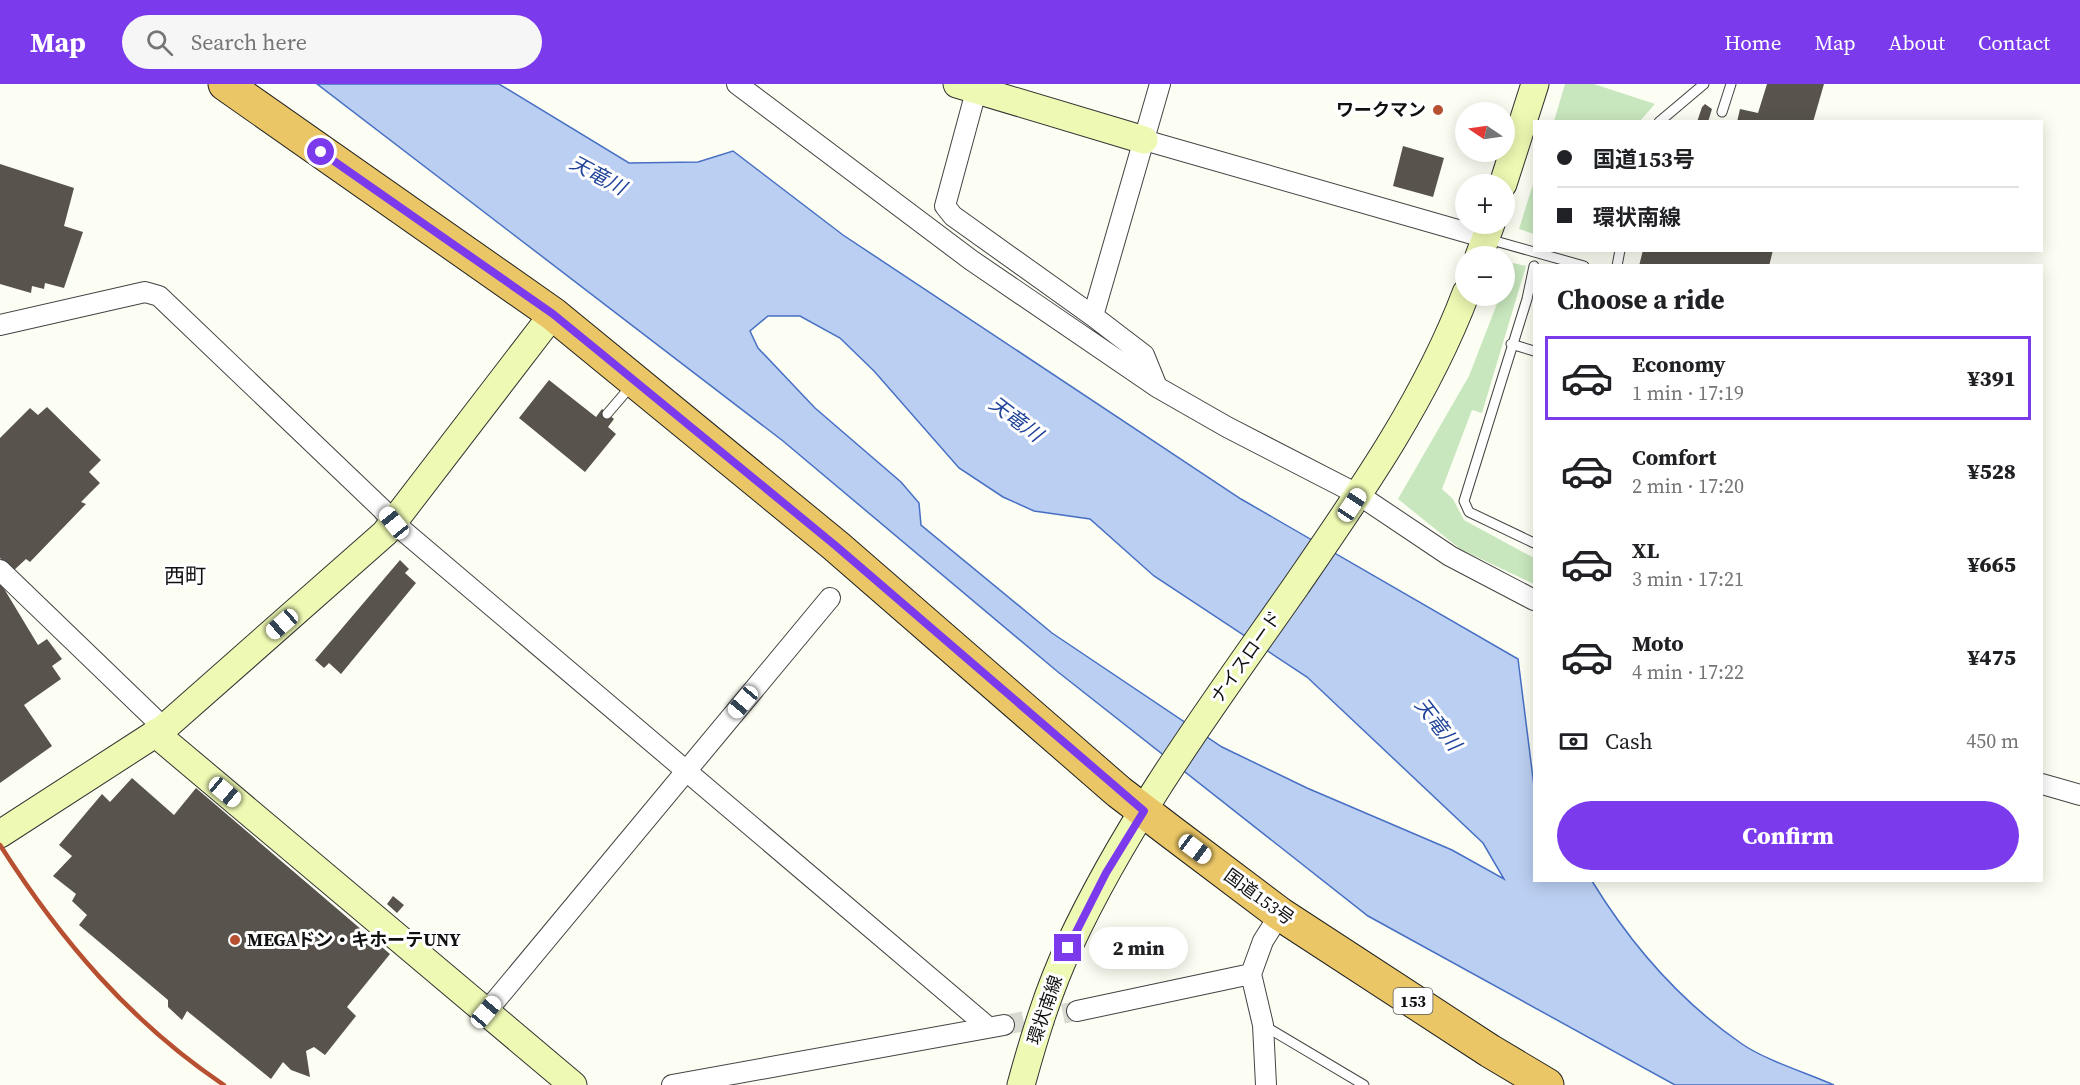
<!DOCTYPE html>
<html lang="en">
<head>
<meta charset="utf-8">
<style>
  :root { --surface:#fff; --page:#f6f6f6; --text:#202124; --muted:#757577; --line:#e0e0e0; --accent:#7c3aed }
  body { margin:0; font-family:"Source Serif 4","Noto Sans JP",serif; background:var(--page); color:var(--text); height:100vh; display:flex; flex-direction:column; font-size:22px; white-space:nowrap }
  * { box-sizing:border-box; margin:0 }
  p { font-size:20px; color:var(--muted) }
  .icon { flex:none; width:33px; height:33px; fill:none; stroke:currentColor; stroke-width:2; stroke-linecap:round; stroke-linejoin:round }
  .map { position:relative; flex:1; overflow:hidden }
  .panel { position:absolute; left:1533px; top:180px; width:510px; height:618px; display:flex; flex-direction:column; background:var(--surface); border-radius:0px; box-shadow:0 3px 15px #0003 }
  .panel>* { flex:none }
  .guide { position:absolute; left:1533px; top:36px; width:510px; height:132px; border-radius:0px; box-shadow:0 3px 15px #0003; display:grid; align-content:center; height:132px; padding:0 24px; background:var(--surface) }
  .needle { width:39px; rotate:283deg }
  .fabs { position:absolute; left:1455px; top:18px; display:grid; gap:12px }
  .fabs a { display:grid; place-items:center; width:60px; height:60px; border-radius:50%; background:var(--surface); box-shadow:0 3px 15px #0003; font-size:30px }
  .end { position:absolute; width:27px; height:27px; margin:-14px; border:8px solid #7c3aed; background:#fff; box-shadow:0 0 0 3px #fff }
  .from { border-radius:50% }
  .bubble { position:absolute; height:42px; border-radius:21px; background:var(--surface); box-shadow:0 3px 15px #0003; font-size:20px; font-weight:800; line-height:42px; text-align:center }
  .car { position:absolute; width:18px; height:36px; margin:-18px -9px; border-radius:8px; box-shadow:0 0 4px 2px #0007; background:linear-gradient(#fff 24%,#345 0 40%,#fff 0 76%,#345 0 86%,#fff 0) }
  .guide b { display:flex; align-items:center; gap:21px; height:57px; font-size:22px }
  .guide b+b { border-top:2px solid var(--line) }
  .guide i { width:15px; height:15px; background:var(--text) }
  ul { padding:0; list-style:none }
  li { display:flex; align-items:center; gap:18px; height:84px; margin:0 12px 9px; padding:0 12px; border:3px solid transparent; border-radius:0px }
  li div { flex:1 }
  li b { display:block; font-size:22px }
  li em { font-style:normal; font-weight:800 }
  li.on { border-color:var(--accent) }
  li>.icon { width:54px; height:54px; stroke-width:1.5 }
  h2 { padding:0 24px; font-size:27px; line-height:72px }
  .pay { display:flex; align-items:center; gap:15px; height:66px; padding:0 24px; font-size:22px }
  .pay p { margin-inline-start:auto }
  .button { display:flex; gap:12px; margin-top:auto; padding:12px 24px }
  .button a { flex:1; height:69px; border-radius:36px; background:var(--accent); color:#fff; font-size:24px; font-weight:800; line-height:69px; text-align:center }
  header { display:flex; align-items:center; gap:36px; box-sizing:border-box; height:84px; padding:0 30px; background:var(--accent); color:#fff }
  header strong { font-size:28px }
  nav { display:flex; gap:33px; margin-inline-start:auto; font-size:21px }
  .search { width:420px; height:54px; background:var(--page); display:flex; align-items:center; gap:15px; box-sizing:border-box; padding:0 21px; border-radius:33px; color:var(--muted); font-size:22px }
  .map>svg:first-child { display:block }
</style>
</head>
<body>
<header>
<strong>Map</strong>
<div class="search"><svg class="icon" aria-label="search" viewBox="0 0 24 24"><circle cx="10" cy="10" r="6"/><path d="M15 15l6 6"/></svg>Search here</div>
<nav><a>Home</a><a>Map</a><a>About</a><a>Contact</a></nav>
</header>
<div class="map">
<svg width="2080" height="1001" viewBox="0 0 2080 1001">
  <rect width="100%" height="100%" fill="#fdfef3"/>
  <path fill="#c8e7be" d="M1565,0H1594L1655,20L1640,37H1554Z
    M1534,97V150L1519,145Z
    M1513,179L1526,182L1482,329L1472,326L1442,405L1453,415L1464,436L1534,474V500L1460,465L1398,415L1469,292L1500,212H1504L1505,200Z"/>
  <path fill="#bbcff2" stroke="#4770c4" stroke-width="1.5" fill-rule="evenodd" d="M317,0H499L629,79L698,78L733,67L843,151L1241,415L1518,575L1534,702V796L1592,797C1630,859 1681,918 1742,960C1765,976 1807,989 1834,1001H1675L1368,832L1058,588L783,357ZM768,232H800L840,254L874,287L959,384L1003,413L1034,427L1090,435L1154,492L1307,593L1483,759L1504,795L1452,766L1307,704L1222,663L1052,549L921,441L919,419L901,398L815,324L758,264L750,247Z"/>
  <path fill="#58544d" d="M1767,0H1824L1813,38H1737L1740,25L1758,29Z
    M1705,20L1712,25L1708,38H1697L1702,23Z
    M1403,62L1444,74L1433,113L1393,102Z
    M0,80L74,104L64,142L83,148L64,204L45,199L44,205L32,202L31,209L0,200Z
    M1643,166H1773L1769,182H1639Z
    M549,296L596,333L602,325L614,335L608,343L616,350L585,388L519,334Z
    M47,323L101,376L89,388L100,399L81,418L86,420L30,478L26,475L13,487L0,474V354L30,324L38,331Z
    M400,476L409,485L405,489L416,499L341,590L329,579L324,584L315,576Z
    M0,498L38,561L47,555L62,575L52,582L61,595L24,621L52,662L0,699Z
    M132,694L174,731L196,704L390,870L347,923L356,932L325,971L314,963L306,967L310,993L291,986L283,978L271,995L187,927L182,936L168,923V916L79,841L87,831L72,817L76,810L53,792L72,772L59,761L102,710L110,718Z
    M393,812L404,821L397,829L387,820Z"/>
  <g fill="none" stroke-linecap="round" stroke-linejoin="round">
    <path stroke="#d9dad1" stroke-width="20" stroke-dasharray="20 10" stroke-linecap="butt" d="M1004,941L1077,927"/>
    <defs>
      <path id="lane" d="M1722,28L1731,0
        M1659,38L1704,0
        M1488,155L1584,182
        M1534,182L1527,215L1464,417L1469,428L1534,459
        M1617,182L1620,166
        M1511,260L1534,267
        M607,330L631,302
        M1263,941L1364,1001"/>
      <path id="street" d="M737,0L971,176L1157,303L1227,343L1359,411L1450,472L1534,516
        M978,0L945,122L953,132L1093,232
        M1144,56L1486,154
        M0,241L145,208L159,212L382,425L394,439L988,943
        M1157,303L1144,271L1093,232L1160,0
        M0,486L164,644
        M2042,700L2080,711
        M1251,890L1263,941L1266,1001
        M1077,927L1251,890L1263,857L1280,830
        M486,928L830,514
        M672,1001L1004,941"/>
      <path id="secondary" d="M957,0L1144,56
        M1503,100L1535,0
        M1479,172L1491,140
        M155,649L573,1001
        M0,750L164,644L385,449L553,230
        M1021,1001C1034,954 1048,907 1069,862C1129,733 1215,618 1296,502C1360,409 1426,315 1466,209"/>
      <path id="highway" d="M225,0L553,230L836,462L1119,708L1170,747L1280,830L1490,967L1547,1001"/>
    </defs>
    <use href="#lane" stroke="#434343" stroke-width="11"/>
    <use href="#street" stroke="#434343" stroke-width="22"/>
    <use href="#secondary" stroke="#323232" stroke-width="29"/>
    <use href="#highway" stroke="#212121" stroke-width="35"/>
    <use href="#lane" stroke="#fff" stroke-width="9"/>
    <use href="#street" stroke="#fff" stroke-width="20"/>
    <use href="#secondary" stroke="#eef9b3" stroke-width="27"/>
    <use href="#highway" stroke="#eac666" stroke-width="33"/>
    <path stroke="#b74f31" stroke-width="4.5" d="M0,761C60,855 130,938 224,1001"/>
  </g>
  <g fill="none" stroke-linecap="round" stroke-linejoin="round">
    <path stroke="#7c3aed" stroke-width="8" d="M321,68L553,230L602,270L836,462L1144,727L1106,789L1068,864"/>
  </g>
  <g fill="#b74f31" stroke="#fff" stroke-width="2">
    <circle cx="1438" cy="26" r="6"/>
    <circle cx="235" cy="856" r="6"/>
  </g>
  <g text-anchor="middle" stroke-width="6" stroke-linejoin="round" paint-order="stroke">
    <rect fill="#fff" stroke="#585858" stroke-width="1.5" x="1393.5" y="904" width="39" height="26" rx="4.5"/>
    <g font-size="16" font-weight="bold" fill="#101010">
      <text x="1413" y="923">153</text>
    </g>
    <g font-size="18" font-weight="bold" fill="#101010" stroke="#fff" text-anchor="end">
      <text x="1426" y="32">ワークマン</text>
      <text x="247" y="862" text-anchor="start">MEGAドン・キホーテUNY</text>
    </g>
    <g font-size="18" fill="#101010" stroke="#fff">
      <text transform="translate(1246 573) rotate(-55)" y="6">ナイスロード</text>
      <text transform="translate(1259 813) rotate(36)" y="6">国道153号</text>
      <text transform="translate(1045 926) rotate(-71)" y="6">環状南線</text>
    </g>
    <g font-size="20" font-style="italic" fill="#21449a" stroke="#fff">
      <text transform="translate(598 91) rotate(28)" y="7">天竜川</text>
      <text transform="translate(1016 335) rotate(37)" y="7">天竜川</text>
      <text transform="translate(1438 640) rotate(52)" y="7">天竜川</text>
    </g>
    <g font-size="21" fill="#101010" stroke="#fff">
      <text x="185" y="499">西町</text>
    </g>
  </g>
</svg>
<div class="fabs">
<a><svg class="needle" viewBox="-14 -14 28 28"><path d="M0-13l5 13h-10z" fill="#e53935"/><path d="M0 13l5-13h-10z" fill="#757577"/></svg></a>
<a>+</a>
<a>−</a>
</div>
<i class="end from" style="left:321px;top:68px"></i>
<i class="end" style="left:1068px;top:864px"></i>
<div class="bubble" style="left:1089px;top:843px;width:99px">2 min</div>
<i class="car" style="left:1352px;top:421px;rotate:34deg"></i>
<i class="car" style="left:394px;top:439px;rotate:321deg"></i>
<i class="car" style="left:282px;top:540px;rotate:229deg"></i>
<i class="car" style="left:743px;top:618px;rotate:220deg"></i>
<i class="car" style="left:225px;top:708px;rotate:130deg"></i>
<i class="car" style="left:1195px;top:765px;rotate:127deg"></i>
<i class="car" style="left:486px;top:928px;rotate:40deg"></i>
<div class="guide">
<b><i class="from"></i>国道153号</b>
<b><i></i>環状南線</b>
</div>
<section class="panel">
<h2>Choose a ride</h2>
<ul>
<li class="on"><svg class="icon" aria-label="car" viewBox="0 0 24 24"><path d="M5 17H2v-5l4-1 3-4h7l3 4 3 1v5h-3M9 17h6M6 11h13"/><circle cx="7" cy="17" r="2"/><circle cx="17" cy="17" r="2"/></svg><div><b>Economy</b><p>1 min · 17:19</p></div><em>¥391</em></li>
<li><svg class="icon" aria-label="car" viewBox="0 0 24 24"><path d="M5 17H2v-5l4-1 3-4h7l3 4 3 1v5h-3M9 17h6M6 11h13"/><circle cx="7" cy="17" r="2"/><circle cx="17" cy="17" r="2"/></svg><div><b>Comfort</b><p>2 min · 17:20</p></div><em>¥528</em></li>
<li><svg class="icon" aria-label="car" viewBox="0 0 24 24"><path d="M5 17H2v-5l4-1 3-4h7l3 4 3 1v5h-3M9 17h6M6 11h13"/><circle cx="7" cy="17" r="2"/><circle cx="17" cy="17" r="2"/></svg><div><b>XL</b><p>3 min · 17:21</p></div><em>¥665</em></li>
<li><svg class="icon" aria-label="car" viewBox="0 0 24 24"><path d="M5 17H2v-5l4-1 3-4h7l3 4 3 1v5h-3M9 17h6M6 11h13"/><circle cx="7" cy="17" r="2"/><circle cx="17" cy="17" r="2"/></svg><div><b>Moto</b><p>4 min · 17:22</p></div><em>¥475</em></li>
</ul>
<div class="pay"><svg class="icon" aria-label="cash" viewBox="0 0 24 24"><path d="M3 7h18v10H3z"/><circle cx="12" cy="12" r="2"/></svg>Cash<p>450 m</p></div>
<div class="button"><a>Confirm</a></div>
</section>
</div>
</body>
</html>
